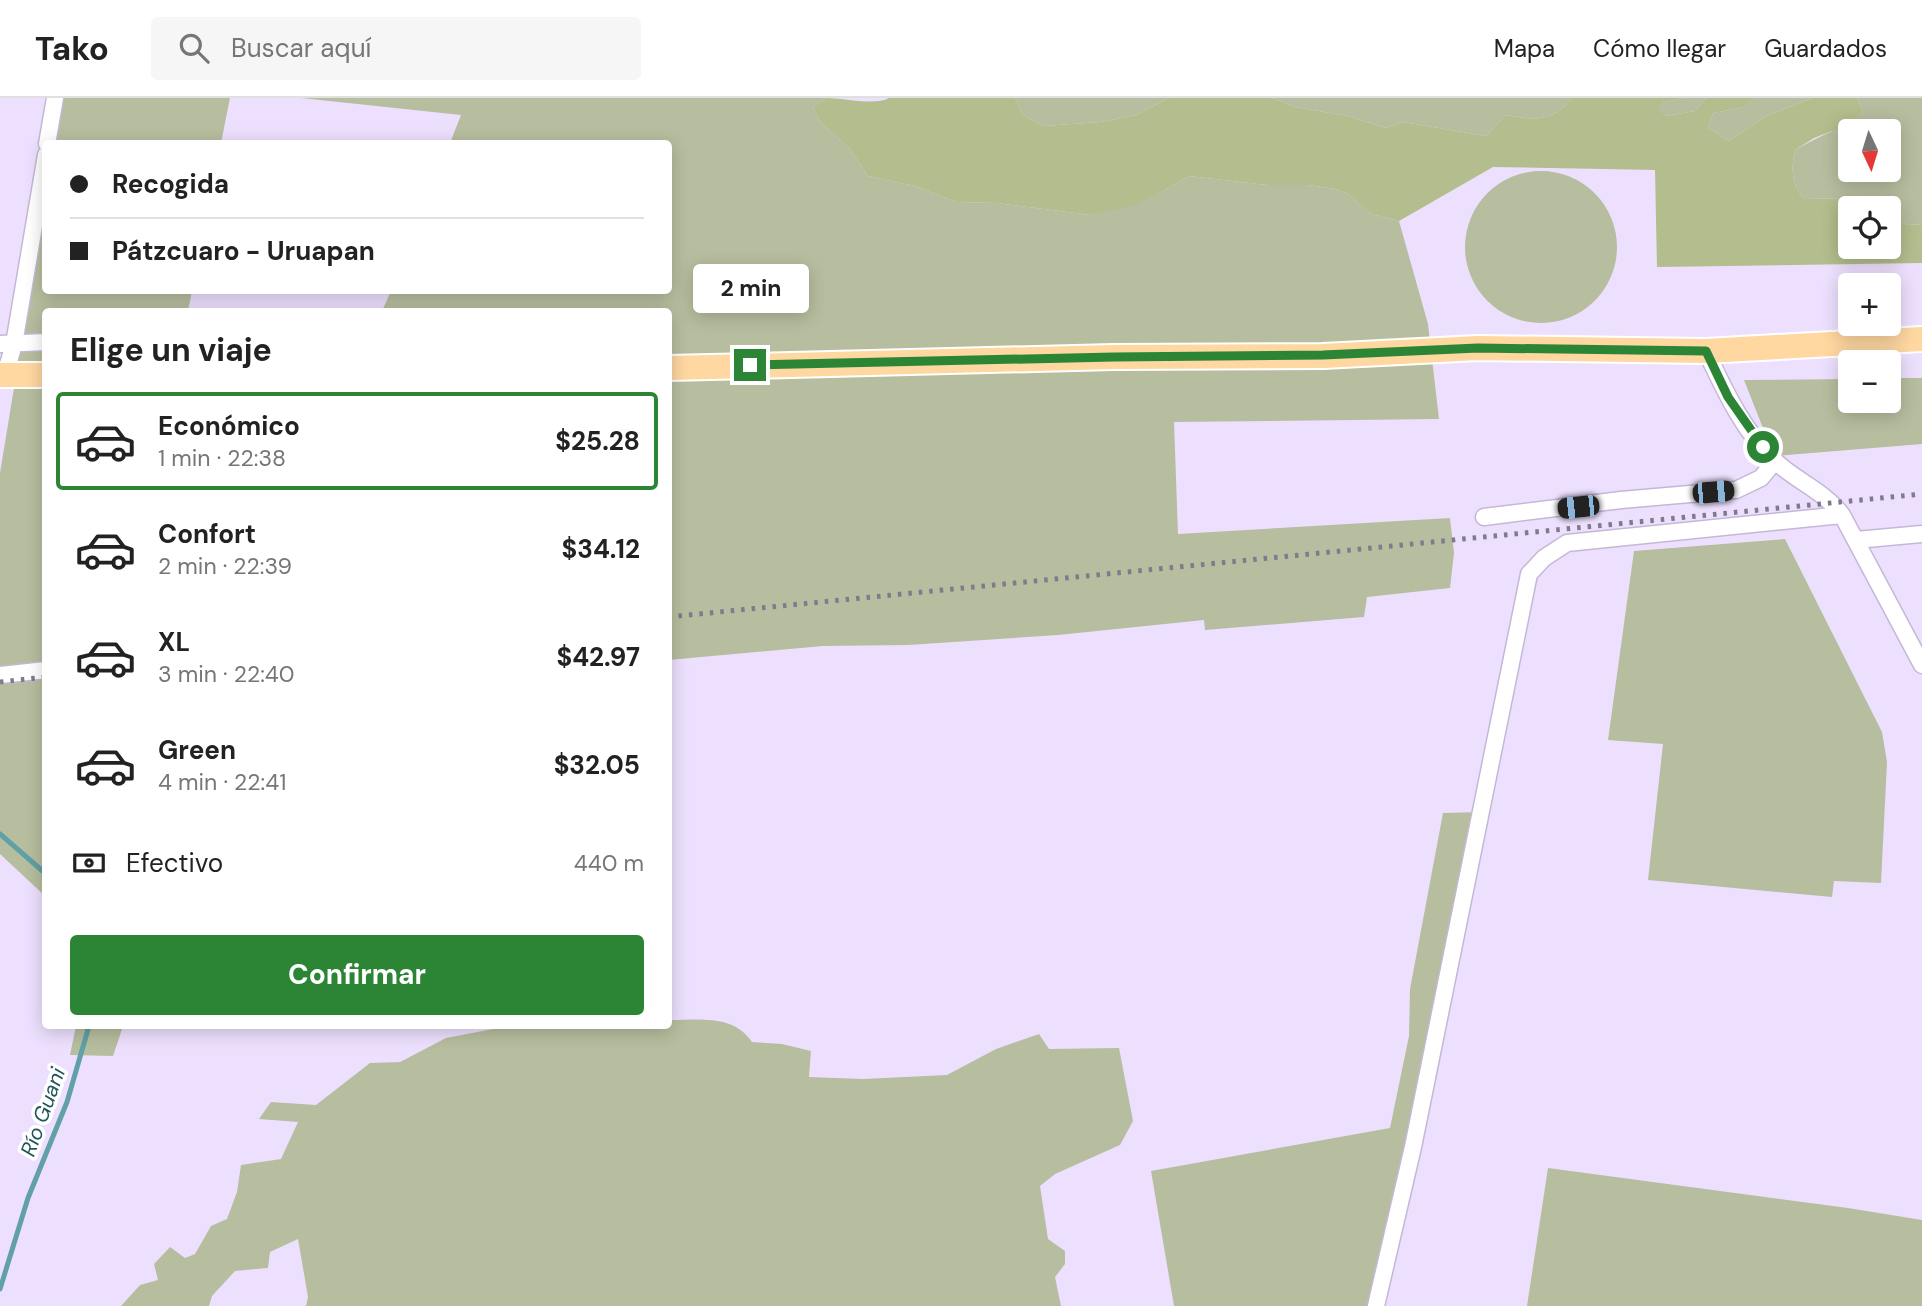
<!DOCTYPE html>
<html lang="es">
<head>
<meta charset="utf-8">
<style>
  :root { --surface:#fff; --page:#f6f6f6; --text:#222; --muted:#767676; --line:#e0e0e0; --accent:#2b8535 }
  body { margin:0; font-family:"DM Sans",sans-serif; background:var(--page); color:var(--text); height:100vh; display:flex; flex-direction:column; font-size:26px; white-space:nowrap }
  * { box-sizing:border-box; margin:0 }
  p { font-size:23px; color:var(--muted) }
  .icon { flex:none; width:38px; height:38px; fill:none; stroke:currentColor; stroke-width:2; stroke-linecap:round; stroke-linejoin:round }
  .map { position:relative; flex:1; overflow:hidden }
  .sheet { position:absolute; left:42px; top:210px; width:630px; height:721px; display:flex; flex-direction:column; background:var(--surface); border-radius:7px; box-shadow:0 4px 18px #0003 }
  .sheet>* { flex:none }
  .guide { position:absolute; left:42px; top:42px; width:630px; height:154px; border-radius:7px; box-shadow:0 4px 18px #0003; display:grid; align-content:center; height:154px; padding:0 28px; background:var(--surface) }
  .needle { width:46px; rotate:176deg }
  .buttons { position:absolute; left:1838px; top:21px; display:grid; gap:14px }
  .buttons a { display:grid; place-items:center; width:63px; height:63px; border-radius:7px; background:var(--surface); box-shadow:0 4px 18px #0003; font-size:35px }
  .end { position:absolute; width:32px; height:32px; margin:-16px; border:9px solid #2b8535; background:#fff; box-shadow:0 0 0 4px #fff }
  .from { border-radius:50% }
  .bubble { position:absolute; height:49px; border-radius:7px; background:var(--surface); box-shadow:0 4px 18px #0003; font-size:23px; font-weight:700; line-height:49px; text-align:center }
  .car { position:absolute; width:21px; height:42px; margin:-21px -10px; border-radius:9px; box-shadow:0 0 5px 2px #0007; background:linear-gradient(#222 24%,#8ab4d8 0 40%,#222 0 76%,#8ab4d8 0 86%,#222 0) }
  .guide b { display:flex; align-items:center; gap:24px; height:66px; font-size:26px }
  .guide b+b { border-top:2px solid var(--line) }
  .guide i { width:18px; height:18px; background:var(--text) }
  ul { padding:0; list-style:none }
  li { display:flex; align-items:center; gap:21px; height:98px; margin:0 14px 10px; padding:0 14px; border:4px solid transparent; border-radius:7px }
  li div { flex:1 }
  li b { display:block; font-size:26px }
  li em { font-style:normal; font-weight:700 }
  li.active { border-color:var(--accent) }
  li>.icon { width:63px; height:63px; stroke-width:1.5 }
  h2 { padding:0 28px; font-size:32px; line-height:84px }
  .pay { display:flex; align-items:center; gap:18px; height:77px; padding:0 28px; font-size:26px }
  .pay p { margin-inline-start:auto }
  .primary-button { display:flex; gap:14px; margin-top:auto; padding:14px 28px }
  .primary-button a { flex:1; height:80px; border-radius:7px; background:var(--accent); color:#fff; font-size:28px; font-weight:700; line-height:80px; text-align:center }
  header { display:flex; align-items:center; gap:42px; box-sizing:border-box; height:98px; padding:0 35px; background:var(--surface); border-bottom:2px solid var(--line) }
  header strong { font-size:33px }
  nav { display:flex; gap:38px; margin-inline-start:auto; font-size:24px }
  .search { width:490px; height:63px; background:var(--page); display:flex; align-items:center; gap:18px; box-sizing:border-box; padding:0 24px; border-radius:7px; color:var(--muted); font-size:26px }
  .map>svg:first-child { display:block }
</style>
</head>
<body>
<header>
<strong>Tako</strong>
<div class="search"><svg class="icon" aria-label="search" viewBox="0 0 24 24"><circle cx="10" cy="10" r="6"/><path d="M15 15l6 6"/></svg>Buscar aquí</div>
<nav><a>Mapa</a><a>Cómo llegar</a><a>Guardados</a></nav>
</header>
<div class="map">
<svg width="1922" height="1208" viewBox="0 0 1922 1208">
  <rect width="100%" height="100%" fill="#ede0fe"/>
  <path fill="#b7be9f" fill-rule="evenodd" d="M63,0H230L221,45L55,46Z
    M301,0H826L813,9L820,24L850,51L868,78L915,88L956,104L997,105L1091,117L1160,95L1189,78L1267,87H1309L1335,91L1348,96L1371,116L1399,123L1428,226L1439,321L1174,324L1178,436L1450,420L1454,455L1450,490L1367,499L1364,519L1205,532L1204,522L1058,537L908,547L823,548L669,562L668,214L382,213L391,193L668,192V46L450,45L461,17Z
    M1015,0H1169L1136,17L1101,24L1043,28L1023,17Z
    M1272,0H1572C1552,25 1535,22 1506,17L1486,38L1403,24L1386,30L1348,18L1295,9Z
    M1685,0H1706L1695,13L1666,18L1657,11L1664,4Z
    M1755,0H1813L1766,18L1729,43L1708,30L1713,15L1744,9Z
    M1857,0H1922V126L1908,127L1888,118V110L1850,112L1848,100L1804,101C1791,85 1791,71 1795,52C1819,38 1841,31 1863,14ZM1850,33H1888V72H1850Z
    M1465 149a76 76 0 1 1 152 0a76 76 0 1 1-152 0Z
    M45,102L46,192L192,193L188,213L46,214L45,798L0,756V375Z
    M1888,280H1922V346L1774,358L1744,282L1850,281V303H1888Z
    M1785,441L1882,634L1887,664L1881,785L1834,783L1832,799L1648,782L1663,646L1608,642L1634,453Z
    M1481,714L1376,1208H1174L1151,1073L1390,1030L1409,938L1410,891L1443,715Z
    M669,922C698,922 734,916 752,944L782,946L811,953L809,979L863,981L947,977L996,951L1039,936L1049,951L1119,950L1133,1023L1120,1047L1055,1076L1040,1088L1048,1141L1065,1153V1166L1055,1179L1061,1208H306L308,1199L298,1141L270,1154L268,1170L235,1173L212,1198L209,1208H121L140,1187L158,1182L154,1166L170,1149L185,1160L195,1156L211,1128L227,1121L237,1094L241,1067L281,1061L298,1024L259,1021L271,1004L316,1007L370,965L400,964L446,940L509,928H565L581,930L601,928H668Z
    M76,928H123L113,958L70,957Z
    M1548,1070L1848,1110L1922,1122V1208H1527Z"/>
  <path fill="#b3bd8d" d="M826,0C844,0 875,8 889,0H1015L1023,17L1043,28L1101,24L1136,17L1169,0H1272L1295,9L1348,18L1386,30L1403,24L1486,38L1506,17C1535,22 1552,25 1572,0H1685L1664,4L1658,11L1666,18L1695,13L1706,0H1755L1744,9L1713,15L1708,30L1729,43L1766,18L1813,0H1857L1863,14L1845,28L1814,40L1795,52C1791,71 1791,85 1804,101L1848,100L1850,149H1888V118L1908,127L1922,126V165L1657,169L1655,72L1493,69L1399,123L1371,116L1348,96L1335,91L1309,87H1267L1189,78L1160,95L1134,107L1091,117L997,105L956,104L915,88L868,78L850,51L820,24L813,9Z"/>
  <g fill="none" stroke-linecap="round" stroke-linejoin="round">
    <path stroke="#60a0a6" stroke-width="5" d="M0,736L46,776
      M0,1191L28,1100L67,1004L89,928"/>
    <defs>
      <path id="street" d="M47,46L55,0
        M0,246L46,244
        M1706,253C1724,291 1743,333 1775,363C1796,383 1824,393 1842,417L1922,567
        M5,277L14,246L46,57
        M1484,419L1621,402L1736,392L1761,380L1775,363
        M1856,442L1922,436
        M0,577L46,572
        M1376,1208L1413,1049L1529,476L1544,460L1567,445L1842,417"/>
      <path id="primary" d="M668,270L1114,259L1323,258L1478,250L1706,253L1922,241
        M0,277H46"/>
    </defs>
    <use href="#street" stroke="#c5b8d6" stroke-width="19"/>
    <use href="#primary" stroke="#fff" stroke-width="28"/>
    <use href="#street" stroke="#fff" stroke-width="16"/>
    <use href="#primary" stroke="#fed7a1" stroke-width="24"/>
    <path stroke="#81798c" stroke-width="5" stroke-dasharray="3.5 7" stroke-linecap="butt" d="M668,519L1922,396
      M0,584L46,579"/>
  </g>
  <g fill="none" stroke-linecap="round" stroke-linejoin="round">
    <path stroke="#2b8535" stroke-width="9" d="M750,267L1114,259L1323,257L1478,250L1706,253L1728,299L1763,349"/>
  </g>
  <g text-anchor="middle" stroke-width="7" stroke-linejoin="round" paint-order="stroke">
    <g font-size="21" font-style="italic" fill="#1e565b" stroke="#fff">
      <text transform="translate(43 1014) rotate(-70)" y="7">Río Guani</text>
    </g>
  </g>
</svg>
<div class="buttons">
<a><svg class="needle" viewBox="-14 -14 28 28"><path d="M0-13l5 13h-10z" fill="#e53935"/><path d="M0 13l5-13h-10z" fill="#767676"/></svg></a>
<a><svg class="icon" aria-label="locate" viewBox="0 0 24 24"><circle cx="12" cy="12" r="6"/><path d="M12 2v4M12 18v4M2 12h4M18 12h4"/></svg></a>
<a>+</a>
<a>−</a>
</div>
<i class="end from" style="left:1763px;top:349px"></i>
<i class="end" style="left:750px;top:267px"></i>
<div class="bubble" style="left:693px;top:166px;width:116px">2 min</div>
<i class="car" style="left:1713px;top:394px;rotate:85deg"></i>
<i class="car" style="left:1578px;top:409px;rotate:264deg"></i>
<div class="guide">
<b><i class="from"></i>Recogida</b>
<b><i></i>Pátzcuaro - Uruapan</b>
</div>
<section class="sheet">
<h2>Elige un viaje</h2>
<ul>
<li class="active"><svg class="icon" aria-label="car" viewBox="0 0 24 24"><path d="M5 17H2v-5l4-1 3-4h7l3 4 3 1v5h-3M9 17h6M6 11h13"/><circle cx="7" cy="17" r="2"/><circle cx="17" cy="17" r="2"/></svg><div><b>Económico</b><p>1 min · 22:38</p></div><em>$25.28</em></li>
<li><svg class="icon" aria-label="car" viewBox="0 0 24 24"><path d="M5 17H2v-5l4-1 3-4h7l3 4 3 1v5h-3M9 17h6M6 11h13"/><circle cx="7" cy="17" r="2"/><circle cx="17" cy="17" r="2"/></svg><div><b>Confort</b><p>2 min · 22:39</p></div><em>$34.12</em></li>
<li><svg class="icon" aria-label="car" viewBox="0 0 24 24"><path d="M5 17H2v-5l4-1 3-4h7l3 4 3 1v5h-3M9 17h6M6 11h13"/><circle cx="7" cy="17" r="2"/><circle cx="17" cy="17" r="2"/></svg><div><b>XL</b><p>3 min · 22:40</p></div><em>$42.97</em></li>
<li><svg class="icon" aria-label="car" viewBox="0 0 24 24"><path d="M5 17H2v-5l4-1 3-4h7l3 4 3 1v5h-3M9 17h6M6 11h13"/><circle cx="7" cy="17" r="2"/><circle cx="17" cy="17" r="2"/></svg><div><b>Green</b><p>4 min · 22:41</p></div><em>$32.05</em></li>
</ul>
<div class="pay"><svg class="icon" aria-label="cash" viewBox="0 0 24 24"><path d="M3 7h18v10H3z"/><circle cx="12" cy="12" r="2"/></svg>Efectivo<p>440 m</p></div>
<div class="primary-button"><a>Confirmar</a></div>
</section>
</div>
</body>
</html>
